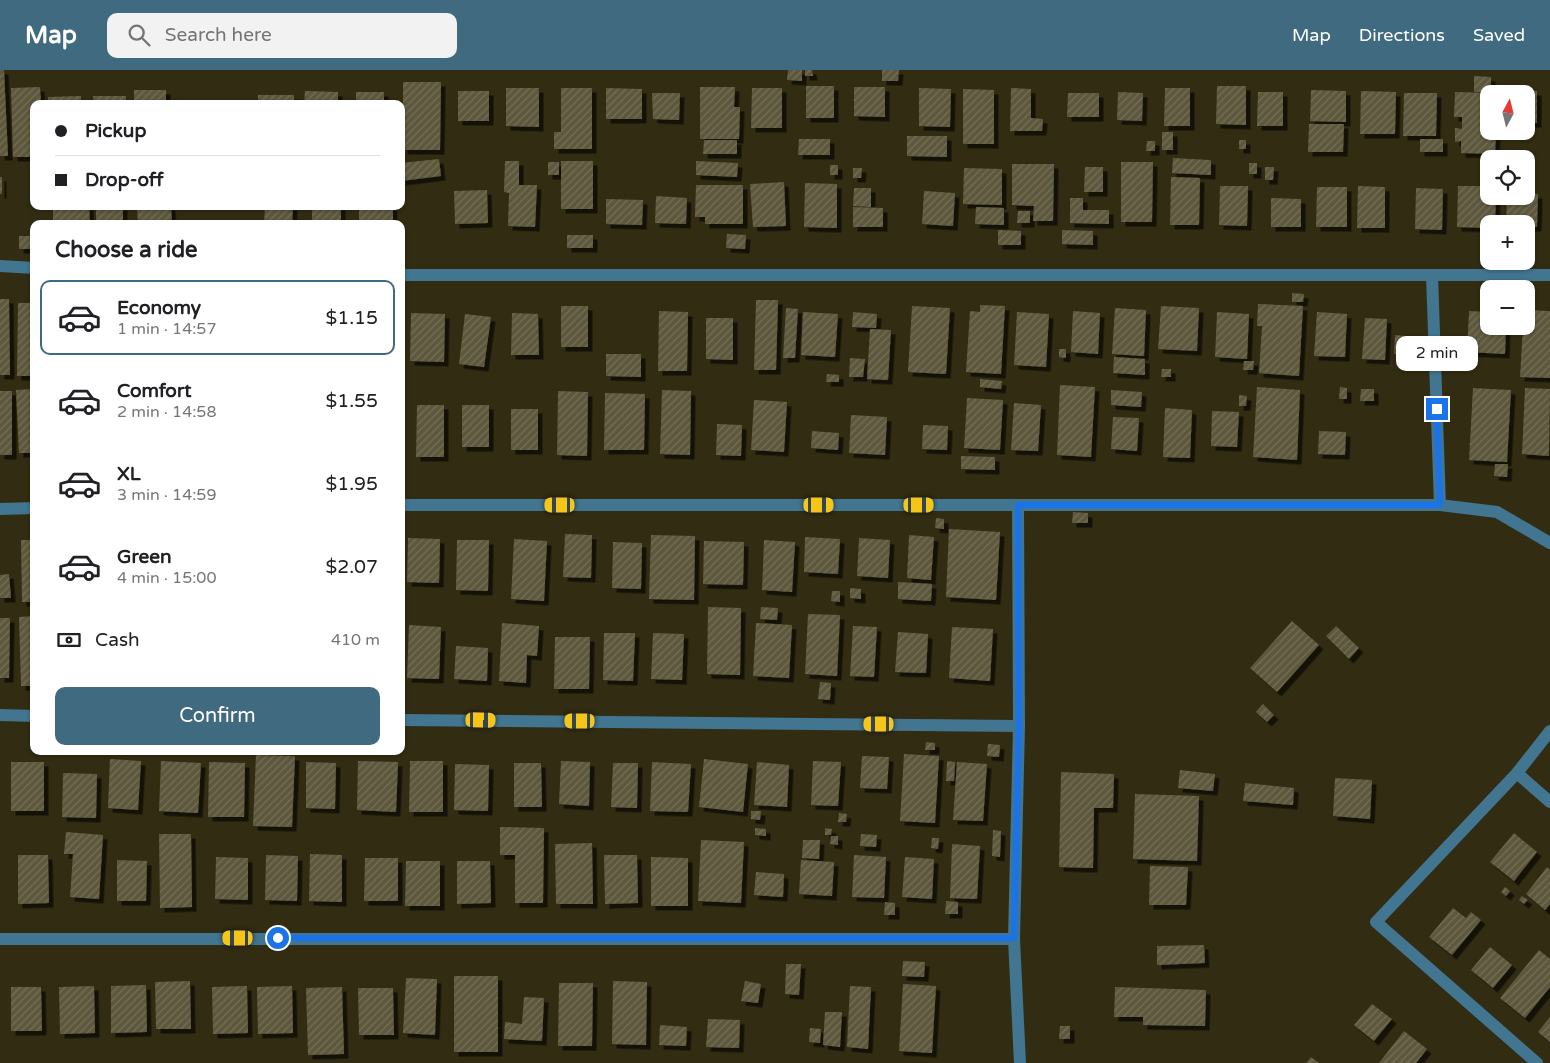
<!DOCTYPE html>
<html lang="en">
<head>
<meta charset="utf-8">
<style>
  :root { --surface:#fff; --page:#f2f2f2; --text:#202124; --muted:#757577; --line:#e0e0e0; --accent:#406a80 }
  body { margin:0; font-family:"Varela Round",sans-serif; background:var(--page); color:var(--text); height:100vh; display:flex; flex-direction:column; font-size:19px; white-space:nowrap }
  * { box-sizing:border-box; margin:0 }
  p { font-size:16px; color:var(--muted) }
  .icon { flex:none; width:28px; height:28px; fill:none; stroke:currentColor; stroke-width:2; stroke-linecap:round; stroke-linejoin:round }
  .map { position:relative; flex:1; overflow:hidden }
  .sheet { position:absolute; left:30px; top:150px; width:375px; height:535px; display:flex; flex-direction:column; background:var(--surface); border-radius:10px; box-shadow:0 1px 4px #0004 }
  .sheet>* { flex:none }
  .top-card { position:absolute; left:30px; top:30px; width:375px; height:110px; border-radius:10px; box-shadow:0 1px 4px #0004; display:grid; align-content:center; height:110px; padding:0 25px; background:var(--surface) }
  .needle { width:32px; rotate:7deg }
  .controls { position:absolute; left:1480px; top:15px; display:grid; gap:10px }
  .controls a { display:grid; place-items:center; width:55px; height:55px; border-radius:10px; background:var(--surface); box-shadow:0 1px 4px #0004; font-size:25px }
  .end { position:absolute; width:22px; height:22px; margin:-11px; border:6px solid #1a73e8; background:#fff; box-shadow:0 0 0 2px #fff }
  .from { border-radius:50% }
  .bubble { position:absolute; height:35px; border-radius:10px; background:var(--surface); box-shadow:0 1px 4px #0004; font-size:16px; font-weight:600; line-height:35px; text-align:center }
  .car { position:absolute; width:15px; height:30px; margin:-15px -8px; border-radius:6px; box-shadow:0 0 4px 1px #0007; background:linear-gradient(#f5c518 24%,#345 0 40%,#f5c518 0 76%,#345 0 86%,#f5c518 0) }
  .top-card b { display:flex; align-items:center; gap:18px; height:48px; font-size:19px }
  .top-card b+b { border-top:1px solid var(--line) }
  .top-card i { width:12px; height:12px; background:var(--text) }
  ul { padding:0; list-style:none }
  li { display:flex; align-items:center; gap:15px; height:75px; margin:0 10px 8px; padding:0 15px; border:2px solid transparent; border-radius:10px }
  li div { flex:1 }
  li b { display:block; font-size:19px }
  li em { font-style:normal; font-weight:600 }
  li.active { border-color:var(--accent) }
  li>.icon { width:45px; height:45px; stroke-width:1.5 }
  h2 { padding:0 25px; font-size:22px; line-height:60px }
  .pay { display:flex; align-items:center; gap:12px; height:55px; padding:0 25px; font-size:19px }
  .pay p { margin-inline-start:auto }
  .primary-button { display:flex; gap:10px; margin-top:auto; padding:10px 25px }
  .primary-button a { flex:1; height:58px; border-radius:10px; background:var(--accent); color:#fff; font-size:20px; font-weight:600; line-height:58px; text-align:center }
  header { display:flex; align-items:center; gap:30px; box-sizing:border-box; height:70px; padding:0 25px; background:var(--accent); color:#fff }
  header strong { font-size:24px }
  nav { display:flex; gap:28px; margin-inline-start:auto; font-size:18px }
  .search { width:350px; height:45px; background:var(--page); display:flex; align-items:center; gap:12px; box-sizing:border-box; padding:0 18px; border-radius:10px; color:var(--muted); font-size:19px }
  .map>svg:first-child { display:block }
</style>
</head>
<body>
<header>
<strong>Map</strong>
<div class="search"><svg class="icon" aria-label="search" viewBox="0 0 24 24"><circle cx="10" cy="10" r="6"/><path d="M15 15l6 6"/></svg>Search here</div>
<nav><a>Map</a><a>Directions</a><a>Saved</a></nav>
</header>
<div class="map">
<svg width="1550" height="993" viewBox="0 0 1550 993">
  <defs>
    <pattern id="building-hatch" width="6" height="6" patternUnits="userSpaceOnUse" patternTransform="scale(1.25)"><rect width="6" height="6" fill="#5d583d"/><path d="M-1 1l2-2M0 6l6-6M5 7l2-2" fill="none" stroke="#746f58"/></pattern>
    <filter id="shadow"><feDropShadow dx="4.5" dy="4.5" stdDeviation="0" flood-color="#0009"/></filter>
  </defs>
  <rect width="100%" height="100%" fill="#312c12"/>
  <path fill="url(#building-hatch)" filter="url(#shadow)" d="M0,0H4L8,86H0Z
    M788,0H802V11L787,10Z
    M805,0H812L813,6H805Z
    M882,0H899L898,11H882Z
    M1474,6L1491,7V22H1474Z
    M403,12H441L440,80H403Z
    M806,16H834V48H806Z
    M1217,16H1246V55L1216,54Z
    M40,17L41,34H34V87H13L11,18Z
    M700,17H735L734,37H740L739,69H700Z
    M854,17H885V47L854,46Z
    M506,18H539V57L506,56Z
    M561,18H592V79H554V62H561Z
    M606,18L642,19V49H606Z
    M752,18H782V58H751Z
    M919,18L951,19L950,57L919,56Z
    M1011,18L1031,19V48L1043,49L1042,61H1010Z
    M1165,18H1190V56H1164Z
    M963,19L994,20V74H963Z
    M134,20H166V34H134Z
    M1311,20L1346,21V52L1310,51Z
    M305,21L338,22V34H304Z
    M458,21H489V51H458Z
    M1361,21L1396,22L1395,64H1360Z
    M1508,21H1537V53H1526V24H1508Z
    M356,22H384V34H356Z
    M1118,22L1143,23L1142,51L1117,50Z
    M1258,22H1283V56H1257Z
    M1455,22L1489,23V61H1496L1495,84L1461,83V71L1455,72V58L1462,59V47H1454Z
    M652,23H680L679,50L653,49Z
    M1068,23H1099V47H1067Z
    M1404,23H1437L1436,66H1403Z
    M258,25H294V34H258Z
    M81,26V34H48V27Z
    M93,26H126V34H94Z
    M1309,54H1344L1343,82H1308Z
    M1162,62H1173V80H1162Z
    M907,66H947V87L907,86Z
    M799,69H830V85H798Z
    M1420,69H1443V82H1420Z
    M704,70H737V84H703Z
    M1239,70H1246V79H1239Z
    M1147,71H1155V81H1146Z
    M1173,88L1211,90V105L1172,103Z
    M439,89L441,106L401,111V93Z
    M505,91H519V115H537L535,157L508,156L509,123L504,122Z
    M561,91H593V139H561Z
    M696,91L738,93L737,107L696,105Z
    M548,92H559V105H548Z
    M1121,92H1153L1152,152H1121Z
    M1249,93H1257V104H1249Z
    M1012,94H1054L1053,151H1033L1034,136L1012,135Z
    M830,95H838V105H830Z
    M1085,97H1103V122H1084Z
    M1265,97H1274L1273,110H1265Z
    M853,98H862L861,108H853Z
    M964,98L1002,99V135L963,134Z
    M0,107H2V124H0Z
    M1171,107L1200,108L1199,155H1170Z
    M784,112L786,156L753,157L750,114Z
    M805,113L837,114V158L804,157Z
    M696,115H743V154H705V147H695Z
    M1220,116H1248L1247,156L1219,155Z
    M1358,116L1385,117V158H1357Z
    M1458,116H1489V126H1496L1495,154H1489V158L1457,157Z
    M1317,117H1347V157H1316Z
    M854,118H871V137L853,136Z
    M1416,118L1443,119L1442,160L1415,159Z
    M487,120L488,153L455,154L454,121Z
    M924,121L955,123L953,156L922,154Z
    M1526,123L1538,124L1537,157H1526V154H1506L1507,126H1526Z
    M656,126L687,128L686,154L655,153Z
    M1070,128H1083V140H1109V154L1070,153Z
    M1271,128L1301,129V157H1271Z
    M606,129L643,130L642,155L606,154Z
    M53,136H89L90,154H53Z
    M96,136H123V154H96Z
    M137,136H171L172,154H138Z
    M265,136H293L292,154H264Z
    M312,136H341V154H312Z
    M359,136H393V153L359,152Z
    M853,137L883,138V157H853Z
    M976,137L1004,138V155L975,154Z
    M1018,141H1030V153H1017Z
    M998,160L1021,161V175H998Z
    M1062,160L1093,161V175L1062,174Z
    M727,164L746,165L745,179L726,178Z
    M567,165H593V178H567Z
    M19,166H34V179H19Z
    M1292,223L1304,224L1303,232H1292Z
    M0,229H9L10,305H0Z
    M756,230H778L776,300H754Z
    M18,233H34V306H17Z
    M1258,234L1303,236L1299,306L1259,303L1262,256H1257Z
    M980,235L1005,236L1001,304L966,302L970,241L980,242Z
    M561,236H588V277H561Z
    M912,236L950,238L946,304L908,302Z
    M1161,236L1199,238L1197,281L1158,279Z
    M786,238L798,239L795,288H783Z
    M1115,238L1146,240L1144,286L1112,284Z
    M1526,240L1550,241V308L1520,307L1523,256H1526Z
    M659,241L688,242L687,301H658Z
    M1073,241L1100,243L1098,284L1071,282Z
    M1469,241L1489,242V256H1506L1505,284L1467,282Z
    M803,242L838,244L835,287L801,285Z
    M853,242L877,244L876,258L852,257Z
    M1017,242L1049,244L1046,297L1014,295Z
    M1217,242L1249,244L1247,289L1215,287Z
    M1317,242L1347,244L1345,287L1314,286Z
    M411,243L445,244L444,292L410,291Z
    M512,243L538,244L539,285H511Z
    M465,244L491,247L484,297L459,294Z
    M706,248H733V290L706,289Z
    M1365,248L1387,249L1385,290L1362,289Z
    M870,259L891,260L888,310L867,309Z
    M1395,265L1406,266L1405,285L1394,284Z
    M1059,279H1066V288L1059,287Z
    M606,284H641V307L606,306Z
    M1114,287L1145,289V305L1113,303Z
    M850,288L865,289L863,307H849Z
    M1244,291H1254L1253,300H1243Z
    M1162,299H1171V307H1161Z
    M827,304L839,305V312H826Z
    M980,309L1002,311L1001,319L980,317Z
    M1060,315L1095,317L1091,387L1057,385Z
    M1257,317L1300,320L1297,390L1253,387Z
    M1340,317L1347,318V329H1339Z
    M1473,318L1511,320L1507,392L1469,390Z
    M1525,318L1550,319L1549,386L1522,384Z
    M34,319V383H19L16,320Z
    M1361,319H1374V331H1360Z
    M662,320L691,321L690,385L660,384Z
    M1111,320L1142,322L1141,337L1111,335Z
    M0,321H12V385H0Z
    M558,321L588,322L587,386L557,385Z
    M605,323L645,324L644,380H604Z
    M1239,325L1247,326L1246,336H1239Z
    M967,328L1003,330L1000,380L964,378Z
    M754,330L787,332L784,382L751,380Z
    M1014,333L1041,335L1038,381L1011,380Z
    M417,335H444V387H416Z
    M462,335H489V377H462Z
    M1165,338L1192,340L1190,388L1163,387Z
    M511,339H538V380H511Z
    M1212,341L1239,342L1237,377L1211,376Z
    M851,345L887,347L885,385L849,383Z
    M1113,347L1139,348L1137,381L1111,379Z
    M717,354L742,355L741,386L716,385Z
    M923,355L948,356L947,380L922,379Z
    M812,361L839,363L838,380L811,378Z
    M1319,361L1346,362L1345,385L1318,384Z
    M961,386L995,387V400L961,399Z
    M1495,394H1508L1507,407L1494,406Z
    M1073,442L1088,443V453H1072Z
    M936,448L944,449V459L935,458Z
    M949,459L1000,462L996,530L946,527Z
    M565,464L592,465L591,508L563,507Z
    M651,465L695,466L694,530L649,529Z
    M909,465L934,467L931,510L907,508Z
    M805,467L840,469L838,504L804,502Z
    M408,468L440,469L439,513L407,512Z
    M859,468L890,470L888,508L857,506Z
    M514,469L547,471L544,531L511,529Z
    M21,470H34V532H22Z
    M457,470H489L488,521L456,520Z
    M764,470L795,472L792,522L762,520Z
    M704,471L744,472L743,515L703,514Z
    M613,472L642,473L641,519L612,518Z
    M9,504L11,528H0V505Z
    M898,512L932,514L931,531L898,529Z
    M850,518L861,519V529L850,528Z
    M832,521H840V532L831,531Z
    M708,537L741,538L740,605L707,604Z
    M761,537L778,538L777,550L760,549Z
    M808,544L840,545L837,606L805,604Z
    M34,546V616H21L19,547Z
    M0,548H10L9,608H0Z
    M1292,551L1319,575L1277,622L1250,598Z
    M502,553L539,556L537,586L527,585L526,613L499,611Z
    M756,553L792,555L789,608L753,606Z
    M409,555L441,557L439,609L407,608Z
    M853,556L877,557L874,607L850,606Z
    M1336,556L1359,578L1349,589L1326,566Z
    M952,557L993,559L990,611L949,608Z
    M898,562L928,564L926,603L895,602Z
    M604,563H635L633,611L603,610Z
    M653,563L684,564L682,610L651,609Z
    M555,567H590L589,619H554Z
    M456,576L488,578L487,611L454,609Z
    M820,612L831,613L830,630L818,629Z
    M1263,634L1274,645L1267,652L1256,642Z
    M926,672L935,673V680H925Z
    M988,674L1000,675L999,687L987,686Z
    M904,684L939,686L935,753L900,751Z
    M256,685L295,686L292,757L253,756Z
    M862,686L889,687L887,719L860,718Z
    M110,689L141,691L138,740L108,738Z
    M704,689L748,694L743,742L699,737Z
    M161,691L201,693L198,743L159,741Z
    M358,691L398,692L396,742L357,740Z
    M410,691H443V742H409Z
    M561,691L590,692L589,736L559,734Z
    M813,691L841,692L838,736L811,735Z
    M947,691L955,692L954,711H946Z
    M11,692H44V741H11Z
    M209,692L245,693L244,747H208Z
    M306,692L336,693L335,739L306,738Z
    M652,692L691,694L688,742L650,741Z
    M757,692L789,695L787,737L754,735Z
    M957,692L987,694L983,751L953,750Z
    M514,693H541L542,737H514Z
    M613,693H638L637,738L611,737Z
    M455,694L489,695L488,741L454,740Z
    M1180,700L1215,704L1213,721L1178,718Z
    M1061,702L1114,704L1113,738H1094L1093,798L1059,797Z
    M63,703L97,704L96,748L62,747Z
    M1335,708L1372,710L1370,749L1333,746Z
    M1245,713L1294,718L1293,735L1243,731Z
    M1135,724L1199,726L1197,791L1133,789Z
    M751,741H761L760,750L751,749Z
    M839,743L847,744L846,752H838Z
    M500,757L544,758L543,833H515V785H500Z
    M755,758L766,759V766L755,765Z
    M825,758L832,759L831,765H825Z
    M993,760L1001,761L1000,787L992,786Z
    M66,762L103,765L99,829L70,827L73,784H64Z
    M1514,763L1537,782L1514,811L1490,792Z
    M159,764H191L192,837L160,838Z
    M861,764L877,765L876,777L860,776Z
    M831,766H838V775L830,774Z
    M932,768H939L938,779L931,778Z
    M701,770L744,772L741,833L698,831Z
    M803,770H820L819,789L802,788Z
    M592,773L593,834H556L555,774Z
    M952,774L980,776L977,829L950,828Z
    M310,784L342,785V832L309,831Z
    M18,785H48L49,833L18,834Z
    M266,785L298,786L297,831L265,830Z
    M604,785H637L638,833L605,834Z
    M854,785L886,787L884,828L852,827Z
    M216,787L248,788V830L215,829Z
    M651,787L688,788V836H651Z
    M905,787L934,789L932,829L902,827Z
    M365,788H398V831H364Z
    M117,790L147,791L146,831H117Z
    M801,790L834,792L832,826L799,824Z
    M406,791H440V836H405Z
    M457,791H490L491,833L457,834Z
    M1150,796L1188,797L1186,835H1149Z
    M1547,797L1550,800V834L1545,840L1526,824Z
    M756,802L784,804L783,827L754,825Z
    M1505,817L1510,821L1506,826L1501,822Z
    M1522,826L1528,830L1524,834L1519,830Z
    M946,831L958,832V844H945Z
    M885,832L895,833V845H884Z
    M1453,838L1466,848L1471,842L1481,850L1452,885L1429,867Z
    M1204,875L1205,893L1157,895V876Z
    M1490,877L1512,895L1493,918L1471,900Z
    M1539,880L1550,889V917L1525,948L1500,928Z
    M903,891L925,892L924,907L902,906Z
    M786,894H801L799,925L785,924Z
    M454,906H498V982H454Z
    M406,908L437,909L435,965L403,963Z
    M190,911L191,959H156L155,912Z
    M613,911L647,912L646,975L612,974Z
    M745,911L761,914L758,933L741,931Z
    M559,913H593L592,976H558Z
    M903,914L936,916L932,983L899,981Z
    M146,915L147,962L111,963V916Z
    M94,916L95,963L60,964L59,917Z
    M247,916L248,963L213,964L212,917Z
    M292,916L293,963L258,964L257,917Z
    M850,916L871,917L868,979L847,977Z
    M11,917H41L42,961H11Z
    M342,917L344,984L308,985L306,918Z
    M1115,917L1206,920L1205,956L1143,955V947H1114Z
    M358,918H393L394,965H359Z
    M524,927L544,928L542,971L504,969L505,952L522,954Z
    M1372,934L1392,949L1374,971L1354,955Z
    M825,942H842L840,977L823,975Z
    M1550,947V972L1538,962Z
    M708,949L740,950L739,978L706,977Z
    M660,955L687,957L686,976L659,975Z
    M1060,956H1070V969H1059Z
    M810,958L821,959L820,973L809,972Z
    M1404,961L1427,979L1416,993H1379Z
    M1311,987L1319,993H1306Z"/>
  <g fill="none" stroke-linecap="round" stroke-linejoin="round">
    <path stroke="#417590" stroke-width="12" d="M0,196L34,198
      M401,205H1550
      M1432,205L1440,435
      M401,435H1440L1497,442L1550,473
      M1018,435L1019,656L1014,869L1020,993
      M0,439L34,438
      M0,645L34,646
      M401,650L1019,656
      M1517,703L1550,732
      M0,869H1014
      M1537,993L1376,852L1517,703L1550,661"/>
  </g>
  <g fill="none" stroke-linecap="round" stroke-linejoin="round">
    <path stroke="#1a73e8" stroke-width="6" d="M278,868H1014L1019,656L1018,435H1440L1437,339"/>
  </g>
</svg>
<div class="controls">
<a><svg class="needle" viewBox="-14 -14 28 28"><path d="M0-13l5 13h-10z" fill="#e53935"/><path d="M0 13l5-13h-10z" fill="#757577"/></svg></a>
<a><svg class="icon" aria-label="locate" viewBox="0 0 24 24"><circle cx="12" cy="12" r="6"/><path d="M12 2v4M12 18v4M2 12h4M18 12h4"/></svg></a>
<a>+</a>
<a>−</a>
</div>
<i class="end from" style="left:278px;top:868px"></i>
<i class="end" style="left:1437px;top:339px"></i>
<div class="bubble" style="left:1396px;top:266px;width:82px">2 min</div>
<i class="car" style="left:560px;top:435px;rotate:270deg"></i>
<i class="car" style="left:819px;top:435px;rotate:90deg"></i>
<i class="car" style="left:919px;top:435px;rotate:90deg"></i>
<i class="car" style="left:481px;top:650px;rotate:91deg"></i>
<i class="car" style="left:580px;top:651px;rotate:270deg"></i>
<i class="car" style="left:879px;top:654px;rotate:270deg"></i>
<i class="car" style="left:238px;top:868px;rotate:270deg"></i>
<div class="top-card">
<b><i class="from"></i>Pickup</b>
<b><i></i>Drop-off</b>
</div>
<section class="sheet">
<h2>Choose a ride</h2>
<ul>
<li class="active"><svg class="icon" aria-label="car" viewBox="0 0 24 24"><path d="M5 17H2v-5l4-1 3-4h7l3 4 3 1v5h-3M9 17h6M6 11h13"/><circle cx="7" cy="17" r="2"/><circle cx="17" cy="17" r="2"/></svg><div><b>Economy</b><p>1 min · 14:57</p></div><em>$1.15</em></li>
<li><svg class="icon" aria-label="car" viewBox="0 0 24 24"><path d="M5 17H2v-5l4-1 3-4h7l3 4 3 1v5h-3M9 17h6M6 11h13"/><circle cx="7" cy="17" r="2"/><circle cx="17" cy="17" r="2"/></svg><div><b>Comfort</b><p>2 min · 14:58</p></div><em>$1.55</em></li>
<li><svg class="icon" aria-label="car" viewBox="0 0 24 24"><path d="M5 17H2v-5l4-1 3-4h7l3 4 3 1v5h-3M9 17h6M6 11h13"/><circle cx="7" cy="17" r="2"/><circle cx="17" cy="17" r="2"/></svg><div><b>XL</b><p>3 min · 14:59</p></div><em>$1.95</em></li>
<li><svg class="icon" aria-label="car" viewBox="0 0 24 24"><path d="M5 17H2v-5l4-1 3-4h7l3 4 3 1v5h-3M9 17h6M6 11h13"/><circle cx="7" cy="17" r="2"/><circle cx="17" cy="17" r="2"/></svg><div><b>Green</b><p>4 min · 15:00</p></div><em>$2.07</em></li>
</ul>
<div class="pay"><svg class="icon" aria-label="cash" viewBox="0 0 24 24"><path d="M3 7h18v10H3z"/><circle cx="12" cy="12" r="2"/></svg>Cash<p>410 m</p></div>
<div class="primary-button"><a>Confirm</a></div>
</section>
</div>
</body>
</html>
